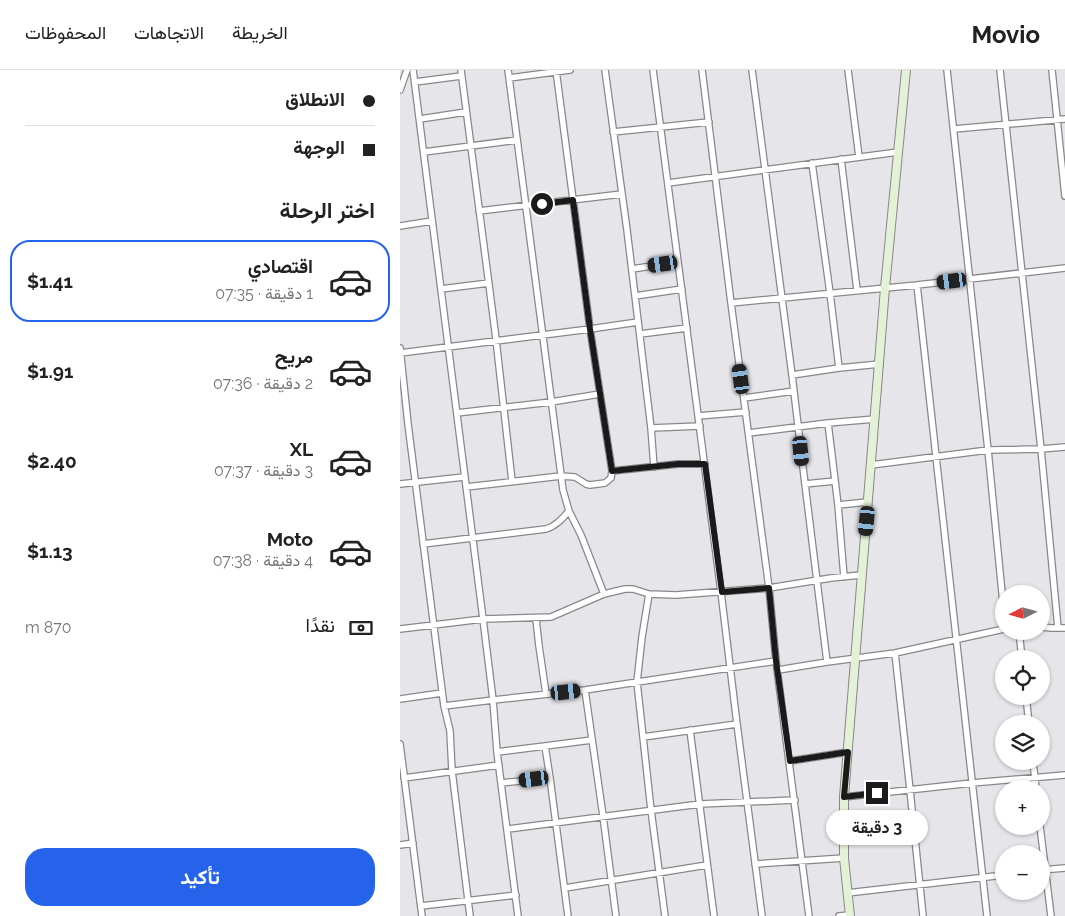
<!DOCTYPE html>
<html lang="ar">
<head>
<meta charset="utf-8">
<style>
  :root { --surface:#fff; --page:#f2f2f2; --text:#222; --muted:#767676; --line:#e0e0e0; --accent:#2563eb }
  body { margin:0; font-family:Raleway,Vazirmatn,sans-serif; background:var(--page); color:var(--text); direction:rtl; height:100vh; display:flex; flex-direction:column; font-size:19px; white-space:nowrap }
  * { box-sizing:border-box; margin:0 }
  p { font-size:16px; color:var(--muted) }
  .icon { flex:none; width:28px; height:28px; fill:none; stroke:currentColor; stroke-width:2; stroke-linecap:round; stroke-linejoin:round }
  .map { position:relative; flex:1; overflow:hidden; direction:ltr }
  .details { display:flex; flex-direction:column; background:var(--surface); width:400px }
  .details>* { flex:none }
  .hud { display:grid; align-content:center; height:110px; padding:0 25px; background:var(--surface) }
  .needle { width:32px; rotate:264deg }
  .controls { position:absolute; left:595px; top:515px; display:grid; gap:10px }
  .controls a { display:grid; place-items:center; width:55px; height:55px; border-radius:50%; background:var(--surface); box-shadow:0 1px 4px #0004; font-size:25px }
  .end { position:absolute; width:22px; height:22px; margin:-11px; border:6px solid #1a1a1b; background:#fff; box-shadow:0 0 0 2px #fff }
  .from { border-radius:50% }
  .bubble { position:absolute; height:35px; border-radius:18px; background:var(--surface); box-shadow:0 1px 4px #0004; font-size:16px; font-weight:700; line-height:35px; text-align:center; direction:rtl }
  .car { position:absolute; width:15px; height:30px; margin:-15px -8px; border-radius:6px; box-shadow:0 0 4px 1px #0007; background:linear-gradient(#222 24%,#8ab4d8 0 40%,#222 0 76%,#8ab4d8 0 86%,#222 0) }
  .hud b { display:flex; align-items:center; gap:18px; height:48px; font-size:19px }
  .hud b+b { border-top:1px solid var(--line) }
  .hud i { width:12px; height:12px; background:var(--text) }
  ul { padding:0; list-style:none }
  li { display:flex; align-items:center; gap:15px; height:82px; margin:0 10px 8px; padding:0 15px; border:2px solid transparent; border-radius:20px }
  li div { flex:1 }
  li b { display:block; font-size:19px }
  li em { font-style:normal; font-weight:700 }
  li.current { border-color:var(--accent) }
  li>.icon { width:45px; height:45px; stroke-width:1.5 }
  h2 { padding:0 25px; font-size:22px; line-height:60px }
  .pay { display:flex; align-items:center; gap:12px; height:55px; padding:0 25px; font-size:19px }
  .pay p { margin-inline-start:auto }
  .action { display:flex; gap:10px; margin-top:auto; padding:10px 25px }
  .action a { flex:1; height:58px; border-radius:20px; background:var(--accent); color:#fff; font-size:20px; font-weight:700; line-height:58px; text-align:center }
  header { display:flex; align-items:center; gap:30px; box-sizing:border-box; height:70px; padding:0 25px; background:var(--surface); border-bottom:1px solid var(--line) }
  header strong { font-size:24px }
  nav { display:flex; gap:28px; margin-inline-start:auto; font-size:18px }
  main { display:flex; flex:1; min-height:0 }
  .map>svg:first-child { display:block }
</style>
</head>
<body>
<header>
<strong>Movio</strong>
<nav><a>الخريطة</a><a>الاتجاهات</a><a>المحفوظات</a></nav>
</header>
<main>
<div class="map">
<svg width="665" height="846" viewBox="0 0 665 846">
  <rect width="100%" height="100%" fill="#e6e6ea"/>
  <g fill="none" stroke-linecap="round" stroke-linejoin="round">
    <defs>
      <path id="street" d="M13,0L83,549L93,630L185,620L376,591
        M61,0L95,261L112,411
        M108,0L163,420L169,441L181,465L204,524
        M205,0L227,160L251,358L254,397
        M253,0L321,522L337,654L362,846
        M302,0L331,233L369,518L376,591L409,846
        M352,0L392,305L405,414L427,592L378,600
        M448,0L459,87
        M547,0L588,380L604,543
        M600,0L641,379L658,558
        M652,0L665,126
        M109,8L170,0
        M15,12L61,6
        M0,20L7,0
        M20,49L66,42
        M554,59L665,49
        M213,62L309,52
        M24,82L117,70
        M441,89L457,220
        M412,93L430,223L439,298L480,294
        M268,113L498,82
        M79,141L222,124
        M0,156L32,151
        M232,199L278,192
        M517,215L587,846
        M41,219L89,213
        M235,226L282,219
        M331,233L517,215L665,198
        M240,264L287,258
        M0,278L8,354L44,636
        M0,283L190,259L238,252
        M392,305L439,298
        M344,328L394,321
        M57,343L151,332L200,324
        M298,346L346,342
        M428,353L438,435L444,507
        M251,358L300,356
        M349,363L428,353L475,349
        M471,395L588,380L641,379L665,377
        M212,401L278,394H305
        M0,414L64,407
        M405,414L435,411
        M66,417L161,406L175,407L186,414L190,415L205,413L211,408L212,401L190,259L156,0
        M438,435L468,432
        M23,474L146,459C156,456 162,449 169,441
        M249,524L242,567L237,612L251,740L265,846
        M136,549L139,576L146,624
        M641,557L652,558H665
        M0,559L83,549L151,547L204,524L225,519H233L249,524L276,525L369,518L431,508L461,505
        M619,561L622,589
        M495,583L510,720L523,846
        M427,592L495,583L604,559
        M185,620L203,746L216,846
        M626,626L629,654
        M0,629L42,623
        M290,660L314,846
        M243,667L337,654
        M0,674L22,846
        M145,676L192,670
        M97,682L118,846
        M390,691L448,682
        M633,691L636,719
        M4,708L99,695
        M150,708L168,846
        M444,727L572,713L665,705
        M640,756L651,846
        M108,759L300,734L395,730
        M0,775L13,773
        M355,794L444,788
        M641,800L665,798
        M165,818L307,795
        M447,823L604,805
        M21,836L116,825
        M70,846L52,701L50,661L44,636L93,630L97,682L145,676L150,708L101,713
        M439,846L450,845"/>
      <path id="secondary" d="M450,846L444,788V727L485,218L506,0"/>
    </defs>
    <use href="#street" stroke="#88888b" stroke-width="8"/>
    <use href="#secondary" stroke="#88888b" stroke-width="10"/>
    <use href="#street" stroke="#fff" stroke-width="5.5"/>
    <use href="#secondary" stroke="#e3f2d6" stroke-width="8"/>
  </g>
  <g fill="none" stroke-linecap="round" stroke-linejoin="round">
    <path stroke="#1a1a1b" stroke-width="6" d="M142,134L173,130L190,259L212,401L278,394H305L322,522L369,518L376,591L390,691L448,682L444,727L477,723"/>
  </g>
</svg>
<div class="controls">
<a><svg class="needle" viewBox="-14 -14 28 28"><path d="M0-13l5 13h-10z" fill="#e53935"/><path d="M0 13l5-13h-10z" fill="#767676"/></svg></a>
<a><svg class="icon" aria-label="locate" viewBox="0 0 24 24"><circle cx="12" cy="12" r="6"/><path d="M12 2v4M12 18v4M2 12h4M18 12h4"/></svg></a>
<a><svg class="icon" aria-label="layers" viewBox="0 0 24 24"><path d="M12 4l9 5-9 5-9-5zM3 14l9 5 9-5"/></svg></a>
<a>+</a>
<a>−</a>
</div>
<i class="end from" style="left:142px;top:134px"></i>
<i class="end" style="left:477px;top:723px"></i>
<div class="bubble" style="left:426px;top:740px;width:102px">3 دقيقة</div>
<i class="car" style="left:263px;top:194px;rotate:262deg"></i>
<i class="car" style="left:552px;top:211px;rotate:263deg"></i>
<i class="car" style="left:341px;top:309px;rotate:352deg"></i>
<i class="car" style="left:401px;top:381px;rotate:174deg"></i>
<i class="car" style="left:467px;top:451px;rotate:186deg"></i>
<i class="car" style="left:166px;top:622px;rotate:84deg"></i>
<i class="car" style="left:134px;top:709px;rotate:263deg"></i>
</div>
<section class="details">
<div class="hud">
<b><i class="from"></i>الانطلاق</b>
<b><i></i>الوجهة</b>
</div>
<h2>اختر الرحلة</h2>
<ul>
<li class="current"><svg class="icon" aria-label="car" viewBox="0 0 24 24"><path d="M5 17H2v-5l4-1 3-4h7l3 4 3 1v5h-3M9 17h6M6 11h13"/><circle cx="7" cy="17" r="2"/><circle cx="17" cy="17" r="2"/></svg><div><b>اقتصادي</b><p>1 دقيقة · 07:35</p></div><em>$1.41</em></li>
<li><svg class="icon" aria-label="car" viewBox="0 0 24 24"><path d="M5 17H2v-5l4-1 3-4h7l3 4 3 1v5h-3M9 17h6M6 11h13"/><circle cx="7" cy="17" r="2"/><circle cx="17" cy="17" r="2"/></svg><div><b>مريح</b><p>2 دقيقة · 07:36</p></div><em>$1.91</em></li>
<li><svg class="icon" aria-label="car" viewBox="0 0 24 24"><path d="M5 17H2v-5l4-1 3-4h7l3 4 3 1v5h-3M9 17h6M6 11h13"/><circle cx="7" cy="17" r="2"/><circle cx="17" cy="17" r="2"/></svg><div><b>XL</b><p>3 دقيقة · 07:37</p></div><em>$2.40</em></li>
<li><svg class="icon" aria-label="car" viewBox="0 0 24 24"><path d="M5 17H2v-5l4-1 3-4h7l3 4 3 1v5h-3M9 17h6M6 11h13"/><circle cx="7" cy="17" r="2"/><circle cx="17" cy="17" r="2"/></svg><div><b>Moto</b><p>4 دقيقة · 07:38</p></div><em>$1.13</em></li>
</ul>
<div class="pay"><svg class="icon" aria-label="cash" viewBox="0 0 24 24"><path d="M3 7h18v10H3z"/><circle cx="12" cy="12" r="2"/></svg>نقدًا<p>870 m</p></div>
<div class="action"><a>تأكيد</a></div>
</section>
</main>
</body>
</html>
